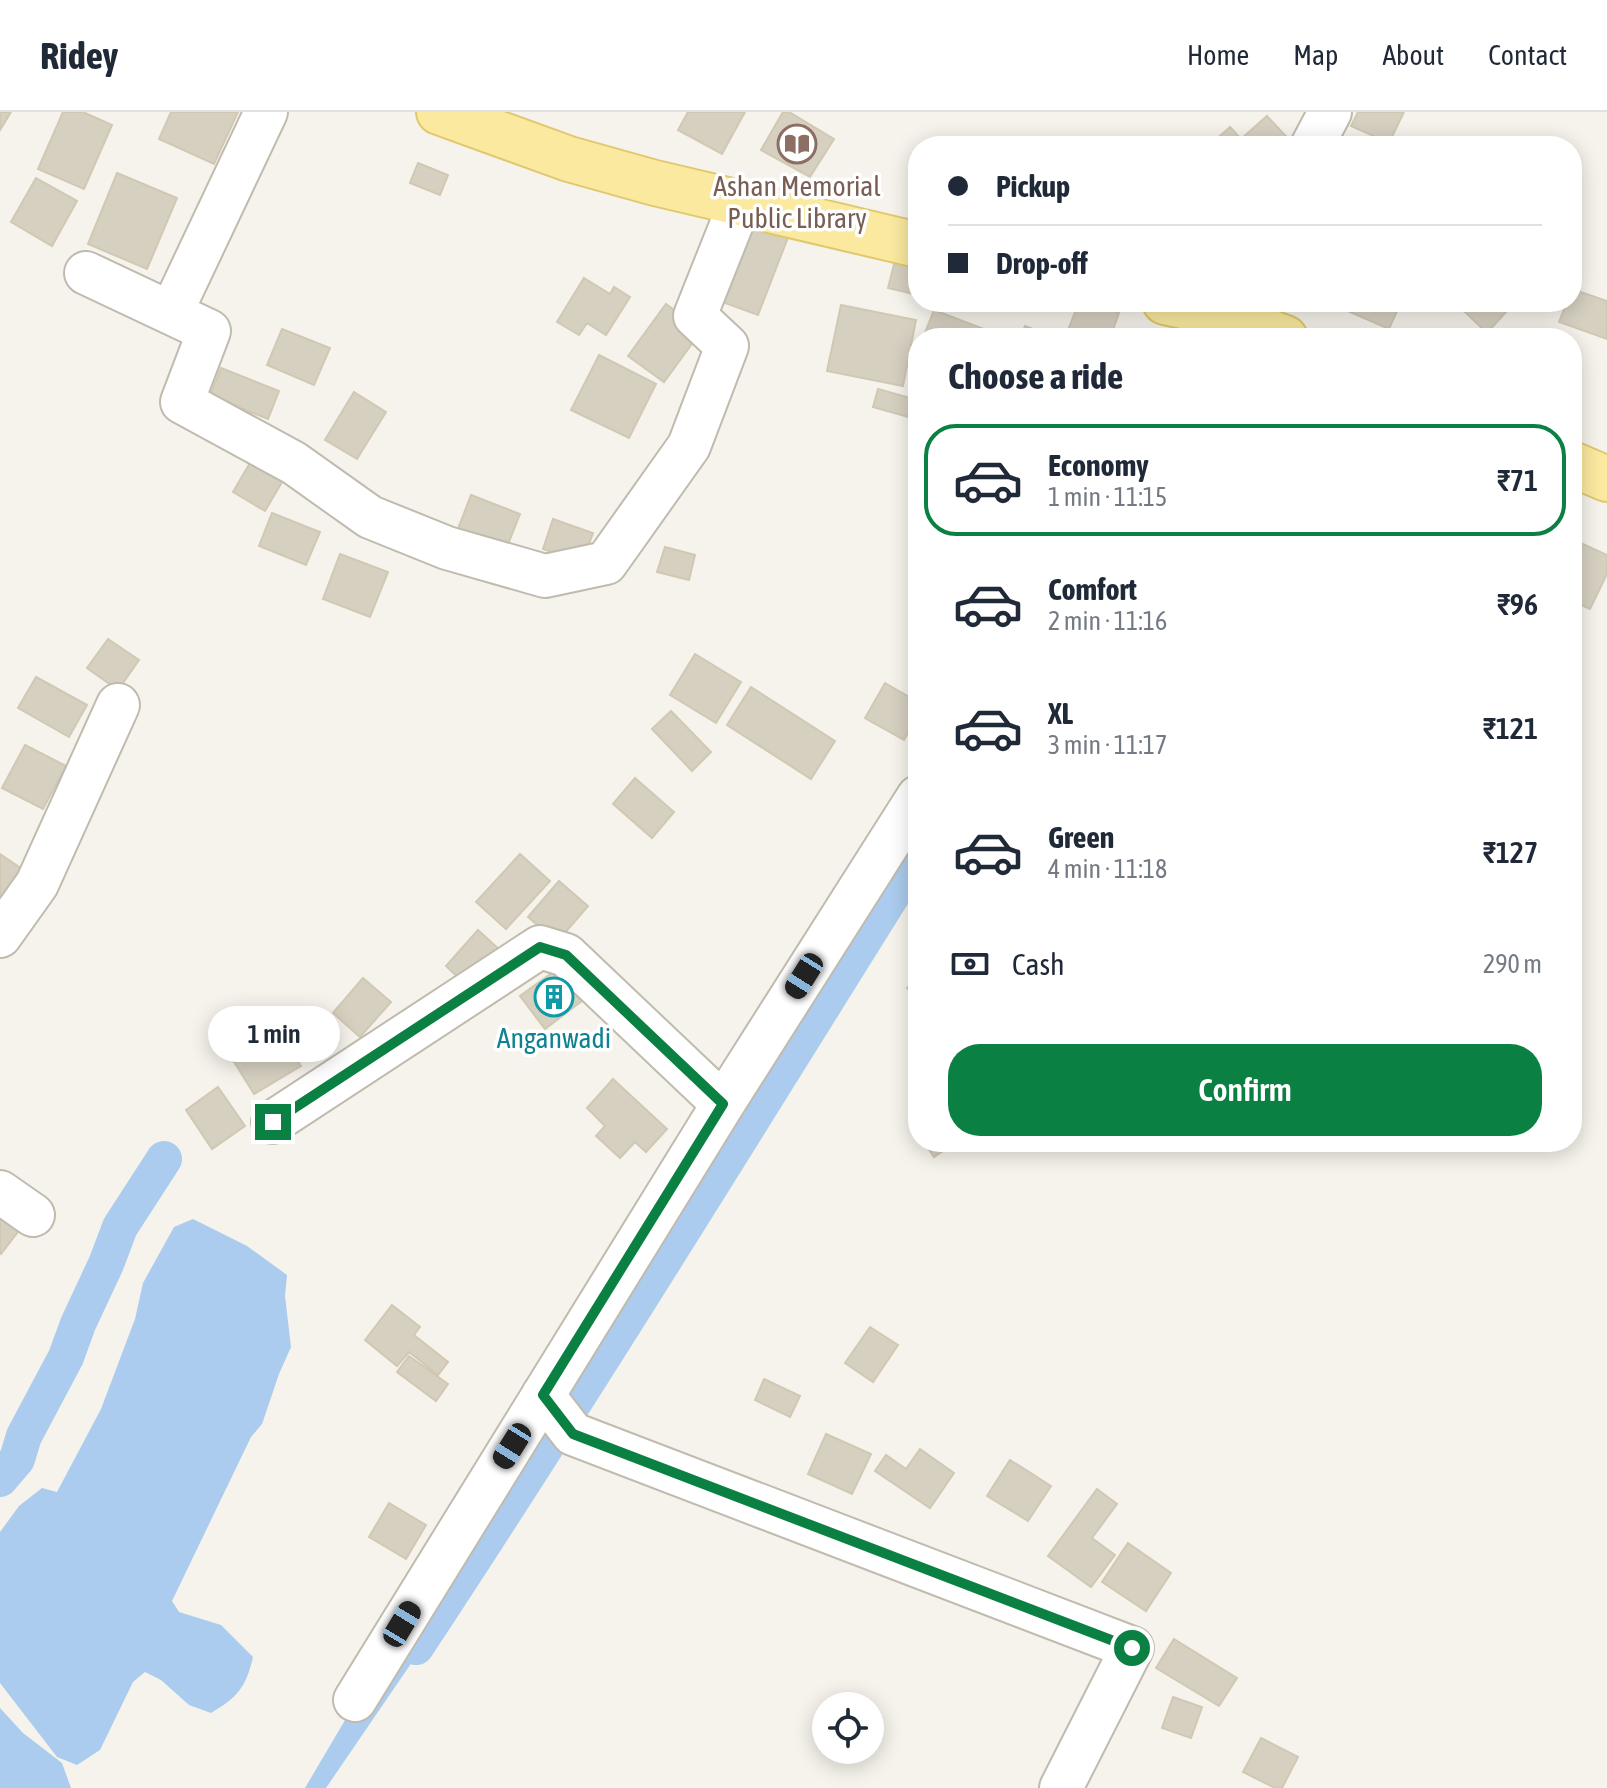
<!DOCTYPE html>
<html lang="en">
<head>
<meta charset="utf-8">
<style>
  :root { --surface:#fff; --page:#f2f2f3; --text:#1f2937; --muted:#747a83; --line:#e0e1e3; --accent:#0b8043 }
  body { margin:0; font-family:"Asap Condensed",sans-serif; background:var(--page); color:var(--text); height:100vh; display:flex; flex-direction:column; font-size:30px; white-space:nowrap }
  * { box-sizing:border-box; margin:0 }
  p { font-size:26px; color:var(--muted) }
  .icon { flex:none; width:44px; height:44px; fill:none; stroke:currentColor; stroke-width:2; stroke-linecap:round; stroke-linejoin:round }
  .map { position:relative; flex:1; overflow:hidden }
  .details { position:absolute; left:908px; top:216px; width:674px; height:824px; display:flex; flex-direction:column; background:var(--surface); border-radius:32px; box-shadow:0 4px 20px #0003 }
  .details>* { flex:none }
  .guide { position:absolute; left:908px; top:24px; width:674px; height:176px; border-radius:32px; box-shadow:0 4px 20px #0003; display:grid; align-content:center; height:176px; padding:0 40px; background:var(--surface) }
  .controls { position:absolute; left:812px; top:1580px; display:grid; gap:16px }
  .controls a { display:grid; place-items:center; width:72px; height:72px; border-radius:50%; background:var(--surface); box-shadow:0 4px 20px #0003; font-size:40px }
  .end { position:absolute; width:36px; height:36px; margin:-18px; border:10px solid #0b8043; background:#fff; box-shadow:0 0 0 4px #fff }
  .from { border-radius:50% }
  .bubble { position:absolute; height:56px; border-radius:28px; background:var(--surface); box-shadow:0 4px 20px #0003; font-size:26px; font-weight:600; line-height:56px; text-align:center }
  .car { position:absolute; width:24px; height:48px; margin:-24px -12px; border-radius:10px; box-shadow:0 0 6px 2px #0007; background:linear-gradient(#222 24%,#8ab4d8 0 40%,#222 0 76%,#8ab4d8 0 86%,#222 0) }
  .guide b { display:flex; align-items:center; gap:28px; height:76px; font-size:30px }
  .guide b+b { border-top:2px solid var(--line) }
  .guide i { width:20px; height:20px; background:var(--text) }
  ul { padding:0; list-style:none }
  li { display:flex; align-items:center; gap:24px; height:112px; margin:0 16px 12px; padding:0 24px; border:4px solid transparent; border-radius:32px }
  li div { flex:1 }
  li b { display:block; font-size:30px }
  li em { font-style:normal; font-weight:600 }
  li.current { border-color:var(--accent) }
  li>.icon { width:72px; height:72px; stroke-width:1.5 }
  h2 { padding:0 40px; font-size:36px; line-height:96px }
  .pay { display:flex; align-items:center; gap:20px; height:88px; padding:0 40px; font-size:30px }
  .pay p { margin-inline-start:auto }
  .button { display:flex; gap:16px; margin-top:auto; padding:16px 40px }
  .button a { flex:1; height:92px; border-radius:32px; background:var(--accent); color:#fff; font-size:32px; font-weight:600; line-height:92px; text-align:center }
  header { display:flex; align-items:center; gap:48px; box-sizing:border-box; height:112px; padding:0 40px; background:var(--surface); border-bottom:2px solid var(--line) }
  header strong { font-size:38px }
  nav { display:flex; gap:44px; margin-inline-start:auto; font-size:28px }
  .map>svg:first-child { display:block }
</style>
</head>
<body>
<header>
<strong>Ridey</strong>
<nav><a>Home</a><a>Map</a><a>About</a><a>Contact</a></nav>
</header>
<div class="map">
<svg width="1607" height="1676" viewBox="0 0 1607 1676">
  <rect width="100%" height="100%" fill="#f5f3eb"/>
  <path fill="#abccee" d="M193,1107L247,1134L287,1163L285,1184L291,1235L279,1262L262,1312L251,1325L172,1489L179,1500L221,1513L253,1545C246,1575 238,1585 211,1601L189,1593L161,1568L145,1560L133,1570L100,1638L77,1653L57,1645L0,1571V1420L19,1394L42,1376L57,1380L101,1297L135,1207L143,1171L174,1115Z
    M454,1462L434,1518L326,1676H305L361,1581Z
    M0,1596L23,1621L62,1651L71,1676H0Z"/>
  <g fill="none" stroke-linecap="round" stroke-linejoin="round">
    <path stroke="#abccee" stroke-width="36" d="M0,1367L17,1347L24,1324L66,1245L78,1212L106,1152L120,1115L164,1047
      M416,1535C579,1288 734,1036 891,785L918,746"/>
  </g>
  <path fill="#d6d0c1" stroke="#d1c8b4" stroke-width="2" d="M0,0H11L0,18Z
    M63,0H83L112,13L84,77L38,57Z
    M171,0H238L214,52L159,27Z
    M688,0H745L722,42L678,18Z
    M783,0H789L834,27L810,65L761,38Z
    M1358,0H1404L1389,31L1351,14Z
    M1267,4L1295,34H1209L1230,15L1241,27Z
    M1100,27L1119,34H1097Z
    M418,51L448,63L440,83L410,71Z
    M117,61L177,86L147,157L88,132Z
    M36,66L77,89L52,134L11,110Z
    M749,99L792,115L758,203L714,187Z
    M896,145L918,150V183L888,176Z
    M584,166L610,182L614,175L630,185L606,223L587,211L579,223L557,210Z
    M1572,177L1607,189V227L1559,210L1567,190H1572Z
    M1079,190H1090L1119,201L1110,226L1093,220L1091,226H1065Z
    M1337,190H1401L1389,217L1336,194Z
    M1473,190H1515L1487,221L1464,199Z
    M666,192L702,218L664,270L628,244Z
    M841,193L916,208L903,274L827,259Z
    M934,198L1002,224L1001,226H923Z
    M1025,214L1056,226H1020Z
    M282,217L330,236L314,273L267,253Z
    M918,240V266L909,262Z
    M599,243L656,272L629,326L571,298Z
    M221,256L279,279L268,307L210,284Z
    M878,277L917,288L912,306L873,295Z
    M354,280L386,300L357,347L325,328Z
    M260,334L292,353L265,399L233,380Z
    M471,383L520,402L505,440L456,422Z
    M272,401L320,420L306,453L259,434Z
    M553,407L593,421L582,451L543,437Z
    M1572,427L1607,443V462L1590,497L1572,489Z
    M665,435L695,443L689,468L657,460Z
    M340,442L388,460L370,505L323,487Z
    M108,527L139,548L118,578L87,556Z
    M695,542L741,570L716,611L670,583Z
    M36,565L87,593L69,625L18,596Z
    M885,571L918,590V602L904,628L865,606Z
    M751,575L835,629L811,667L727,613Z
    M671,599L711,640L692,659L652,617Z
    M25,633L66,654L43,697L2,676Z
    M635,666L674,700L652,726L613,692Z
    M0,742L31,763L0,807Z
    M520,742L550,769L506,817L476,790Z
    M559,769L588,794L557,830L528,805Z
    M478,818L501,839L467,874L446,854Z
    M563,853L587,885L545,917L520,884Z
    M918,865V886L907,876Z
    M363,866L391,890L360,925L333,901Z
    M280,920L301,954L254,982L233,948Z
    M613,967L667,1017L646,1040L635,1030L620,1046L596,1024L605,1014L587,996Z
    M218,975L245,1014L212,1037L186,998Z
    M924,1030H956L934,1045Z
    M0,1093L24,1112L1,1142L0,1141Z
    M392,1193L420,1215L414,1223L448,1250L438,1263L409,1240L397,1254L365,1228Z
    M870,1215L898,1233L873,1270L845,1251Z
    M409,1244L448,1272L436,1289L397,1260Z
    M764,1267L800,1284L790,1305L755,1288Z
    M826,1322L871,1342L852,1382L808,1362Z
    M920,1337L954,1361L930,1396L875,1359L886,1343L906,1357Z
    M1010,1348L1051,1374L1028,1409L987,1384Z
    M1097,1377L1117,1392L1092,1426L1115,1443L1091,1475L1048,1444Z
    M389,1391L426,1413L406,1447L369,1425Z
    M1128,1431L1171,1461L1146,1499L1102,1470Z
    M1174,1527L1237,1566L1219,1594L1156,1556Z
    M1173,1585L1202,1595L1191,1626L1162,1616Z
    M1261,1626L1298,1645L1282,1676H1275L1243,1660Z"/>
  <g fill="none" stroke-linecap="round" stroke-linejoin="round">
    <defs>
      <path id="minor" d="M1312,34L1330,0
        M86,161L209,219L182,290L294,351L370,405L447,436L545,464L606,451L689,334L727,234L695,204L740,91
        M171,201L266,0
        M0,824L37,772L118,593
        M273,1010L540,835L566,843L723,992
        M0,1080L33,1103
        M543,1283L573,1322L1132,1536L1061,1676
        M355,1588L723,992L918,685"/>
      <path id="primary" d="M439,0L569,47L655,71L918,133
        M1165,190L1224,203L1285,226
        M1572,352L1607,367"/>
    </defs>
    <use href="#minor" stroke="#c0bbae" stroke-width="46"/>
    <use href="#primary" stroke="#e0c86e" stroke-width="48"/>
    <use href="#minor" stroke="#fff" stroke-width="42"/>
    <use href="#primary" stroke="#fae99f" stroke-width="44"/>
  </g>
  <g fill="none" stroke-linecap="round" stroke-linejoin="round">
    <path stroke="#0b8043" stroke-width="10" d="M273,1010L540,835L566,843L723,992L543,1283L573,1322L1132,1536"/>
  </g>
  <defs>
    <symbol id="library-ring" viewBox="-11 -11 22 22"><circle r="9.5" fill="#fff" stroke="#8d6e63" stroke-width="1.5"/><path d="M-6-4Q-3-5.5-.7-3.5V5Q-3 3-6 4ZM6-4Q3-5.5 .7-3.5V5Q3 3 6 4Z" fill="#8d6e63"/></symbol>
    <symbol id="building-ring" viewBox="-11 -11 22 22"><circle r="9.5" fill="#fff" stroke="#0f9aa8" stroke-width="1.5"/><path d="M-4-6H4V6H1V3H-1V6H-4ZM-2.5-4.3h1.7v1.8h-1.7ZM.8-4.3h1.7v1.8H.8ZM-2.5-1h1.7V.8h-1.7ZM.8-1h1.7V.8H.8Z" fill="#0f9aa8"/></symbol>
  </defs>
  <g fill-rule="evenodd">
    <use href="#library-ring" x="775" y="10" width="44" height="44"/>
    <use href="#building-ring" x="532" y="863" width="44" height="44"/>
  </g>
  <g text-anchor="middle" stroke-width="7" stroke-linejoin="round" paint-order="stroke">
    <g font-size="28" fill="#785e54" stroke="#fff">
      <text x="797" y="84">Ashan Memorial<tspan x="797" dy="32">Public Library</tspan></text>
    </g>
    <g font-size="28" fill="#0d838f" stroke="#fff">
      <text x="554" y="936">Anganwadi</text>
    </g>
  </g>
</svg>
<div class="controls">
<a><svg class="icon" aria-label="locate" viewBox="0 0 24 24"><circle cx="12" cy="12" r="6"/><path d="M12 2v4M12 18v4M2 12h4M18 12h4"/></svg></a>
</div>
<i class="end from" style="left:1132px;top:1536px"></i>
<i class="end" style="left:273px;top:1010px"></i>
<div class="bubble" style="left:208px;top:894px;width:132px">1 min</div>
<i class="car" style="left:804px;top:864px;rotate:212deg"></i>
<i class="car" style="left:512px;top:1334px;rotate:212deg"></i>
<i class="car" style="left:402px;top:1512px;rotate:31deg"></i>
<div class="guide">
<b><i class="from"></i>Pickup</b>
<b><i></i>Drop-off</b>
</div>
<section class="details">
<h2>Choose a ride</h2>
<ul>
<li class="current"><svg class="icon" aria-label="car" viewBox="0 0 24 24"><path d="M5 17H2v-5l4-1 3-4h7l3 4 3 1v5h-3M9 17h6M6 11h13"/><circle cx="7" cy="17" r="2"/><circle cx="17" cy="17" r="2"/></svg><div><b>Economy</b><p>1 min · 11:15</p></div><em>₹71</em></li>
<li><svg class="icon" aria-label="car" viewBox="0 0 24 24"><path d="M5 17H2v-5l4-1 3-4h7l3 4 3 1v5h-3M9 17h6M6 11h13"/><circle cx="7" cy="17" r="2"/><circle cx="17" cy="17" r="2"/></svg><div><b>Comfort</b><p>2 min · 11:16</p></div><em>₹96</em></li>
<li><svg class="icon" aria-label="car" viewBox="0 0 24 24"><path d="M5 17H2v-5l4-1 3-4h7l3 4 3 1v5h-3M9 17h6M6 11h13"/><circle cx="7" cy="17" r="2"/><circle cx="17" cy="17" r="2"/></svg><div><b>XL</b><p>3 min · 11:17</p></div><em>₹121</em></li>
<li><svg class="icon" aria-label="car" viewBox="0 0 24 24"><path d="M5 17H2v-5l4-1 3-4h7l3 4 3 1v5h-3M9 17h6M6 11h13"/><circle cx="7" cy="17" r="2"/><circle cx="17" cy="17" r="2"/></svg><div><b>Green</b><p>4 min · 11:18</p></div><em>₹127</em></li>
</ul>
<div class="pay"><svg class="icon" aria-label="cash" viewBox="0 0 24 24"><path d="M3 7h18v10H3z"/><circle cx="12" cy="12" r="2"/></svg>Cash<p>290 m</p></div>
<div class="button"><a>Confirm</a></div>
</section>
</div>
</body>
</html>
